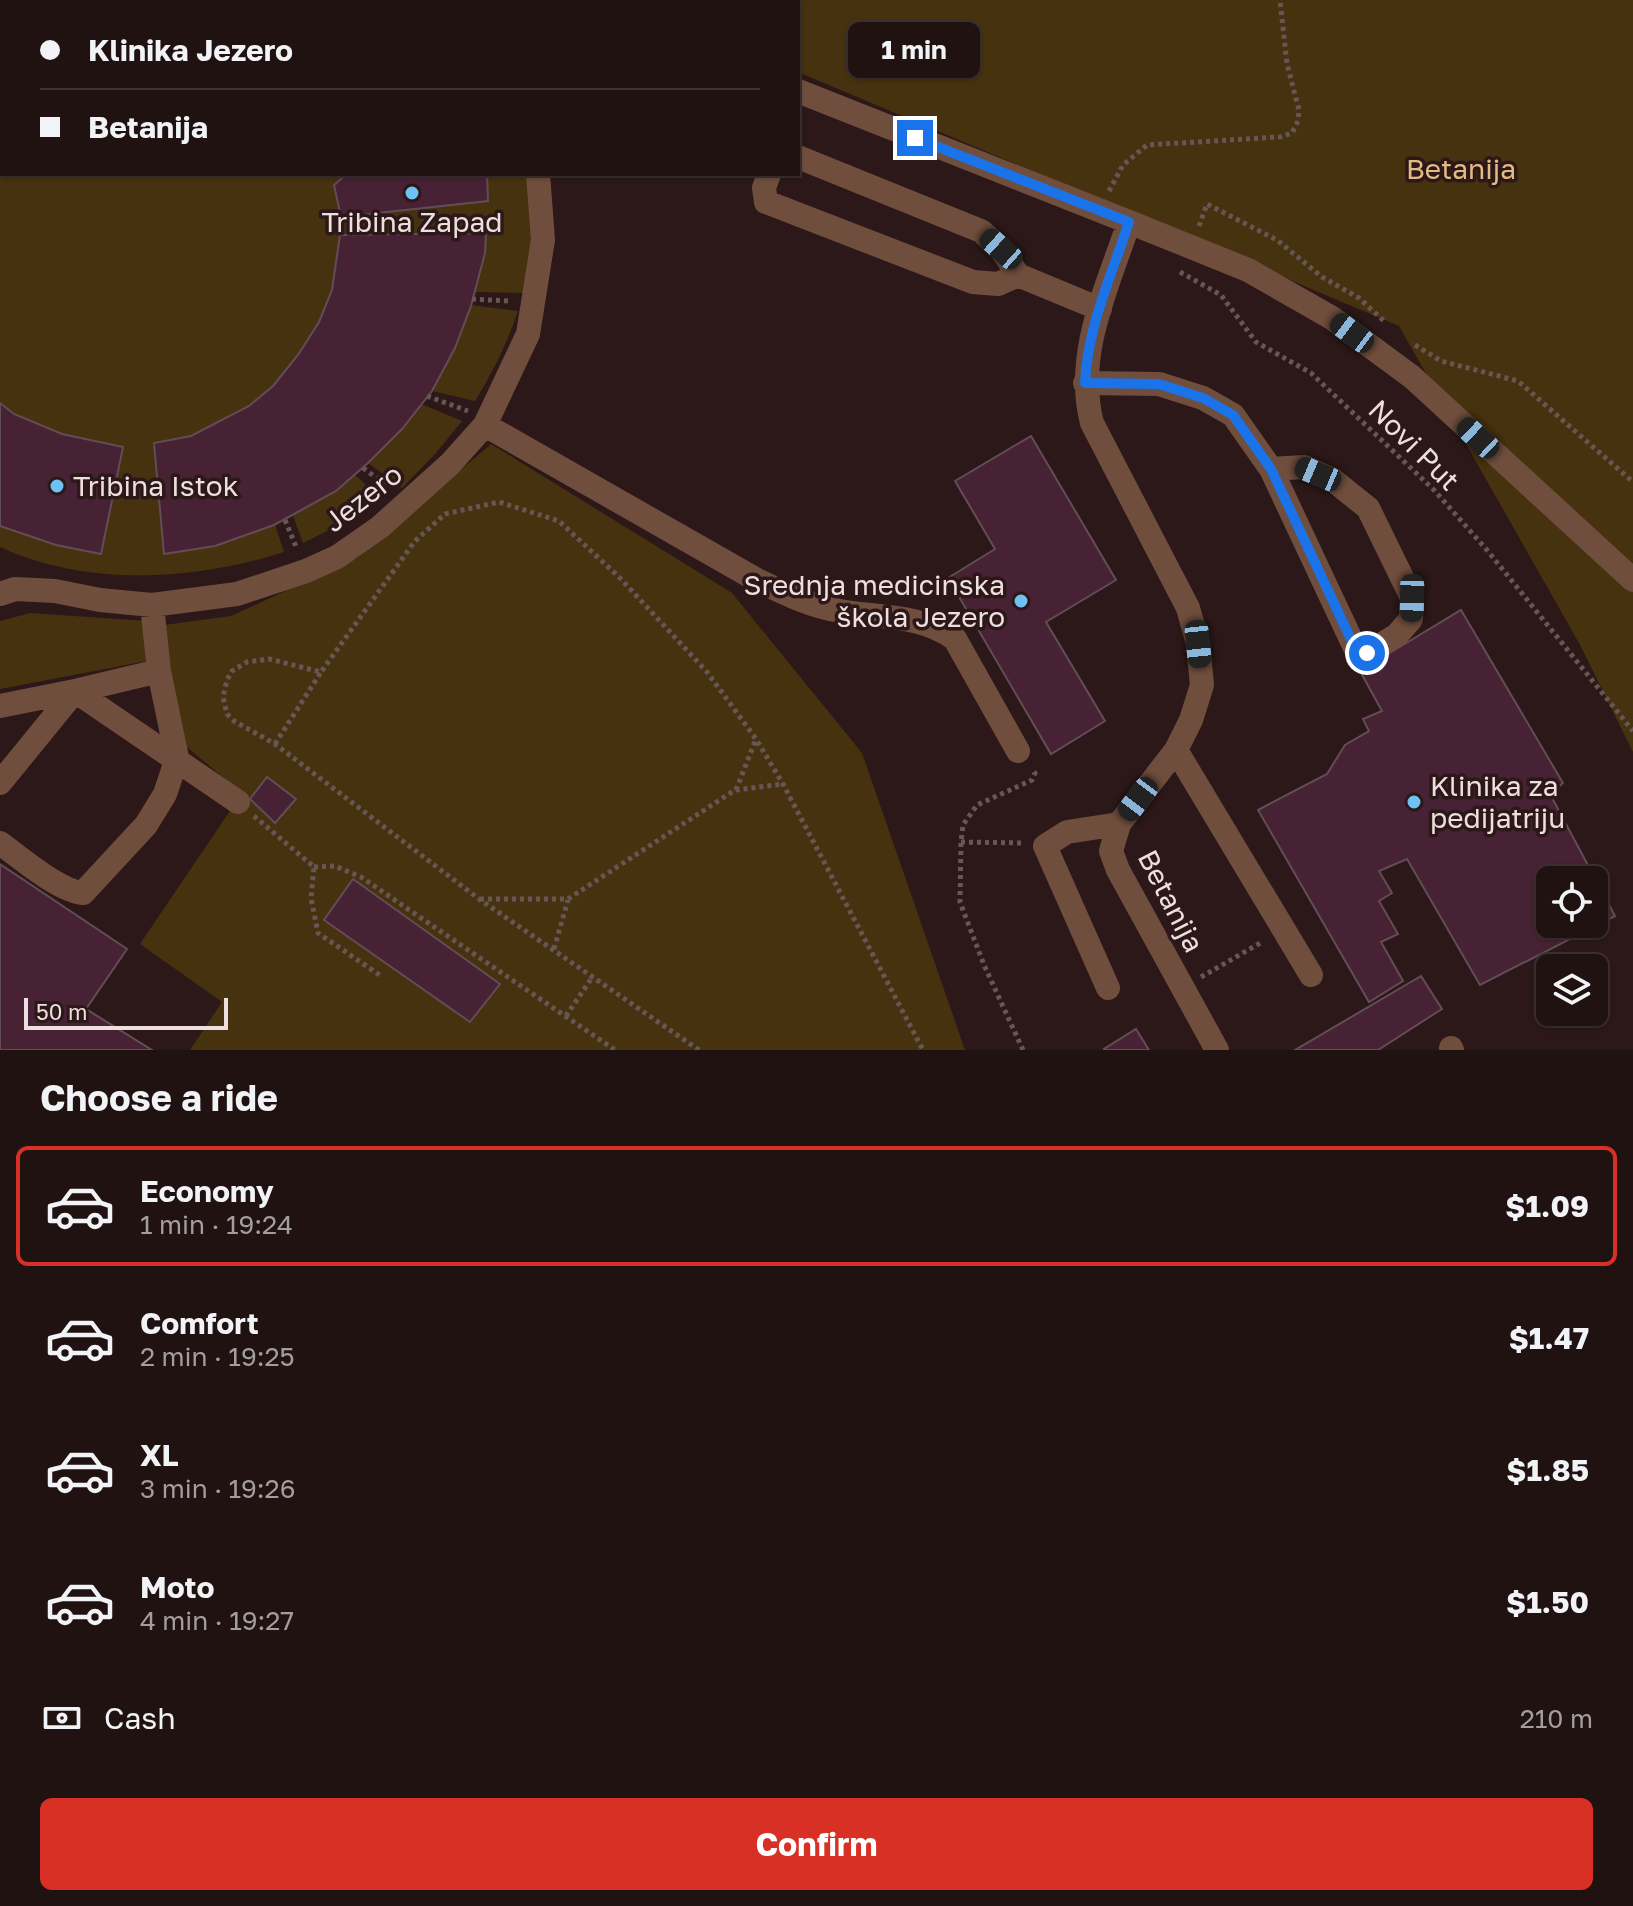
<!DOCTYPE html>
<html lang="en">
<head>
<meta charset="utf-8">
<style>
  :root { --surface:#211212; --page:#291b1b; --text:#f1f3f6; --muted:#a29e9f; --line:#3e3232; --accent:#d93025 }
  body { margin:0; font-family:"Golos Text",sans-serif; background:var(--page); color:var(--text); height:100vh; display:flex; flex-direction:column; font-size:30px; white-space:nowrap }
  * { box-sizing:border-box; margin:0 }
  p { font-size:26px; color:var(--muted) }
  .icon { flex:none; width:44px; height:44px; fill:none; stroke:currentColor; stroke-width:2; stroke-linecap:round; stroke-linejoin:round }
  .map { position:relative; height:1050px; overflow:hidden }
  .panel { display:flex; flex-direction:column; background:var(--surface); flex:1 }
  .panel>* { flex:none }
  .banner { position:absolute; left:0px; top:0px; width:800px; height:176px; box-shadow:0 2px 6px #0004,0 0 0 2px var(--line); display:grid; align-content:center; height:176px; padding:0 40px; background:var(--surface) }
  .fabs { position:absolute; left:1536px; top:866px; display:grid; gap:16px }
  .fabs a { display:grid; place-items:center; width:72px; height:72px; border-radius:12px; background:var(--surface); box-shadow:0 2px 6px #0004,0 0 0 2px var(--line); font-size:40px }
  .scale { position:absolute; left:24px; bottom:20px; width:204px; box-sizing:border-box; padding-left:8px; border:4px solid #eddfde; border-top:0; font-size:22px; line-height:28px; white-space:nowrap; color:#eddfde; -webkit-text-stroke:6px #2c1818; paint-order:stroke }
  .end { position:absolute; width:36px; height:36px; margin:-18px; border:10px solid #1a73e8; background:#fff; box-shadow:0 0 0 4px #fff }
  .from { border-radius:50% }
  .bubble { position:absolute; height:56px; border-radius:12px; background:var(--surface); box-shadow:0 2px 6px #0004,0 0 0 2px var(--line); font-size:26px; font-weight:700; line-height:56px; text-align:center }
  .car { position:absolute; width:24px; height:48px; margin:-24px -12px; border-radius:10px; box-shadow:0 0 6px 2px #0007; background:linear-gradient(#222 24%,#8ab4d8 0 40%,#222 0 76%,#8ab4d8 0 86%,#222 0) }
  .banner b { display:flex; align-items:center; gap:28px; height:76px; font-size:30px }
  .banner b+b { border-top:2px solid var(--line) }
  .banner i { width:20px; height:20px; background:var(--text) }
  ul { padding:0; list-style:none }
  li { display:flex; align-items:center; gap:24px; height:120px; margin:0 16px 12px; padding:0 24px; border:4px solid transparent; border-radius:12px }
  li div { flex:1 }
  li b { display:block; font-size:30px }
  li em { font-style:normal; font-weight:700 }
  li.active { border-color:var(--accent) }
  li>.icon { width:72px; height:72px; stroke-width:1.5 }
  h2 { padding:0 40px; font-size:36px; line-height:96px }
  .pay { display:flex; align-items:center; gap:20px; height:88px; padding:0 40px; font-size:30px }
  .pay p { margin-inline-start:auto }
  .cta { display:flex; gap:16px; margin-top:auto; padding:16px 40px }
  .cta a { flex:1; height:92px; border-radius:12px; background:var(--accent); color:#fff; font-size:32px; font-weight:700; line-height:92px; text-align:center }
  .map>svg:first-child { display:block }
</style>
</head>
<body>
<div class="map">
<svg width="1633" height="1050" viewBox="0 0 1633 1050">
  <rect width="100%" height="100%" fill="#2c1818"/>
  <path fill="#47320f" d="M0,0H481L482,2H2V174H532L533,243L526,293L475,292L471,305L518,311C507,344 493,372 475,401L432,391L421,404L462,421L436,453L402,488L368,463L355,475L382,499L356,517L303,543L293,516L275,525L284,552C194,581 87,587 0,547Z
    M627,0H1633V752L1579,643L1399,326L798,72V2Z
    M491,444L732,593L862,753L965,1050H190L222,1002L140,944L242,793L169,732L157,626L231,616L357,558Z
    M30,613L147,621L152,660L0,689V621Z"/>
  <path fill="#462234" stroke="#624d56" stroke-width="2" fill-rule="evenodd" d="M214,0H429L431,2H216Z
    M347,174H487L488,201L341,217L334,185Z
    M486,233L485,253L471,306L455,348L432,391L402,429L368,463L336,491L274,525L215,546L164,554L154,443L191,436L249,406L273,386L298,355L319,322L332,290L340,235Z
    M0,403L14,414L62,434L123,447L101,554L56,545L0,526Z
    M1031,436L1116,580L1046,622L1105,721L1051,754L948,578L995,549L955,481Z
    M1461,610L1563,783L1550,794L1615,916L1480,985L1407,859L1379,871L1392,893L1379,901L1398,934L1381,942L1403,981L1369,1002L1258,810L1327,774L1345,745L1369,731L1363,719L1382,711L1360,671ZM1550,880H1594V924H1550Z
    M267,777L296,799L275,823L250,799Z
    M0,864L127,949L86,1009L152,1050H0Z
    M353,879L500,984L470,1022L324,920Z
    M1421,976L1442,1009L1378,1050H1295Z
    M1136,1029L1149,1050H1105L1104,1049Z"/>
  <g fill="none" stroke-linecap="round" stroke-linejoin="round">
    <path stroke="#685655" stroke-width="5" stroke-dasharray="4 4" stroke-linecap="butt" d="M1109,191L1123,165L1147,145L1280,137L1292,133L1298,121L1299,110L1287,64L1280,0
      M1199,226L1207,204L1277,240L1322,277L1359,298L1385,322
      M1180,272L1221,295L1256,342L1311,373L1434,490L1487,550L1633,731
      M472,299L508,301
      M1415,345L1441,361L1518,381L1633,482
      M427,396L468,411
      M363,468L388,486
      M285,520L297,549
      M275,744L321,672
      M736,790L756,739
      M254,816L314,867L311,898L318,933L381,976
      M961,842L1024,843
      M314,867L335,866L361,877L615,1050
      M480,899H568L735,790L783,784
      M554,949L568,900
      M1201,977L1262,942
      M566,1016L593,976
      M699,1050L479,899L275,744L234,721L227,714L223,697L227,680L232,671L247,662L269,659L321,672L415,541L445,514L499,502L559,521L620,578L707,672L756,739L783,784L923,1050
      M1023,1050L984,965L960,902L961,842L963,825L977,805L1032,780L1035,773L1032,770"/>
    <path stroke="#704e3d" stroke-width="24" d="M491,0L492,2
      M611,0L614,2
      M798,91L1129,222C1108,286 1074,354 1092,423L1188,608L1198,644L1202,685L1191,720L1176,750L1119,824L1111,851L1118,870L1217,1050
      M798,157L981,231L1001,249L1018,275L1100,309
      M769,174L764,188L766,202L973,282L998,284L1018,275
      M1129,222L1248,270L1332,318L1412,377L1633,580
      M1085,383L1159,384L1203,398L1233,415L1271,469L1355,648L1367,653L1397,635L1411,619L1412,598L1368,508L1333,480L1304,467L1271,469
      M485,425L757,580C784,593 810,606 840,611C880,618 921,614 955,639L1018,751
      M0,594L15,589L55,591L100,600L152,605L237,594L306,571L337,557L380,527L450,464L485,425L528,334L543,240L538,174
      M0,706L75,691L238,802
      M1176,750L1311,975
      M0,783L75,691L159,671
      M0,843C21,858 59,891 83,893L146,825L165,794L177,758L159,671L152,605
      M1108,988L1045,846L1067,832L1119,824
      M1451,1048L1452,1050"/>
  </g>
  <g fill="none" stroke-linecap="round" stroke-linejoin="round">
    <path stroke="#1a73e8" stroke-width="10" d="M915,138L1129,222C1112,274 1087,328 1085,383L1159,384L1203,398L1233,415L1271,469L1355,648L1367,653"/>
  </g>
  <g fill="#6dc2f3" stroke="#2c1818" stroke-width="3">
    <circle cx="412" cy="193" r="8"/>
    <circle cx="57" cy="486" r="8"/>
    <circle cx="1021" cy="601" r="8"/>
    <circle cx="1414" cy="802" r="8"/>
  </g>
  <g text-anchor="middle" stroke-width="7" stroke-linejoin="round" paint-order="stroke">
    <g font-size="28" fill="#e2bb80" stroke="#2c1818">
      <text x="1461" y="179">Betanija</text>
    </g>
    <g font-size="28" fill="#eddfde" stroke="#2c1818" text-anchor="start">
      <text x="412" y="232" text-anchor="middle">Tribina Zapad</text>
      <text x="73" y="496">Tribina Istok</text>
      <text x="1005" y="595" text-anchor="end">Srednja medicinska<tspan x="1005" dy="32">škola Jezero</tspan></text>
      <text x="1430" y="796">Klinika za<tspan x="1430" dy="32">pedijatriju</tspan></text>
    </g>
    <g font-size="28" fill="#eddfde" stroke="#2c1818">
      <text transform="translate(1414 445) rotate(45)" y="10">Novi Put</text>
      <text transform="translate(363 498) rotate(-38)" y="10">Jezero</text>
      <text transform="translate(1171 901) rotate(63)" y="10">Betanija</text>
    </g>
  </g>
</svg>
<div class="fabs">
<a><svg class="icon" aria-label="locate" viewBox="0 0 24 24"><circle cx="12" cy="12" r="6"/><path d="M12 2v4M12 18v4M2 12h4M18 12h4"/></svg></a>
<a><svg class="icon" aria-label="layers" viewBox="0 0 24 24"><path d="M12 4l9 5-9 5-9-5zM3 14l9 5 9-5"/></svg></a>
</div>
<div class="scale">50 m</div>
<i class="end from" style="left:1367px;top:653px"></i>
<i class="end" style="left:915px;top:138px"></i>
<div class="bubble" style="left:848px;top:22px;width:132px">1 min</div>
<i class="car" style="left:1001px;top:249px;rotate:312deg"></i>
<i class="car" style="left:1352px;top:333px;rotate:307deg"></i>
<i class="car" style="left:1478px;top:438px;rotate:313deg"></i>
<i class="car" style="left:1318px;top:474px;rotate:293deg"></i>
<i class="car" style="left:1412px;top:598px;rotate:181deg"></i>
<i class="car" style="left:1198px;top:644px;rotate:174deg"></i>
<i class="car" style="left:1138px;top:799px;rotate:217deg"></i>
<div class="banner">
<b><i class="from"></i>Klinika Jezero</b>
<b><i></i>Betanija</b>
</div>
</div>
<section class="panel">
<h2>Choose a ride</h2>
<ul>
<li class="active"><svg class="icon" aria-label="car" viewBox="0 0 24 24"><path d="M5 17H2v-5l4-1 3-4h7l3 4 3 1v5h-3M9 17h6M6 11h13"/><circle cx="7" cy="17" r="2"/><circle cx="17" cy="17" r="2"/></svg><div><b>Economy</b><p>1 min · 19:24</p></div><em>$1.09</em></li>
<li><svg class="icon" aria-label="car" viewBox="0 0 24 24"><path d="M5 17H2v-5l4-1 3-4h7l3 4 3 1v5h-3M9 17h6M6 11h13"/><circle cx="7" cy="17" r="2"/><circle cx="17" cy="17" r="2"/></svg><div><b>Comfort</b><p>2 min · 19:25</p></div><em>$1.47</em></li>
<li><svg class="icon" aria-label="car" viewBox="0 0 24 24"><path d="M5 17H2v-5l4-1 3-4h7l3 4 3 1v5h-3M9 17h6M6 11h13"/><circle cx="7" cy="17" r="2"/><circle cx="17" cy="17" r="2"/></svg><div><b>XL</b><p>3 min · 19:26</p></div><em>$1.85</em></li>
<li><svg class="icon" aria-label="car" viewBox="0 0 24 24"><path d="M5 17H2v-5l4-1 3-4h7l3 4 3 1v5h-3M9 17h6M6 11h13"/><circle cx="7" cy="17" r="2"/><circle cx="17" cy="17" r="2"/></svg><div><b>Moto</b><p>4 min · 19:27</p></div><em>$1.50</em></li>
</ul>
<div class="pay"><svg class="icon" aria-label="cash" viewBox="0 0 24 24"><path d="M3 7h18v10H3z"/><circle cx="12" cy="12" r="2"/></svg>Cash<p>210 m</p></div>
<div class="cta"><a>Confirm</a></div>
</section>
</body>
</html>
